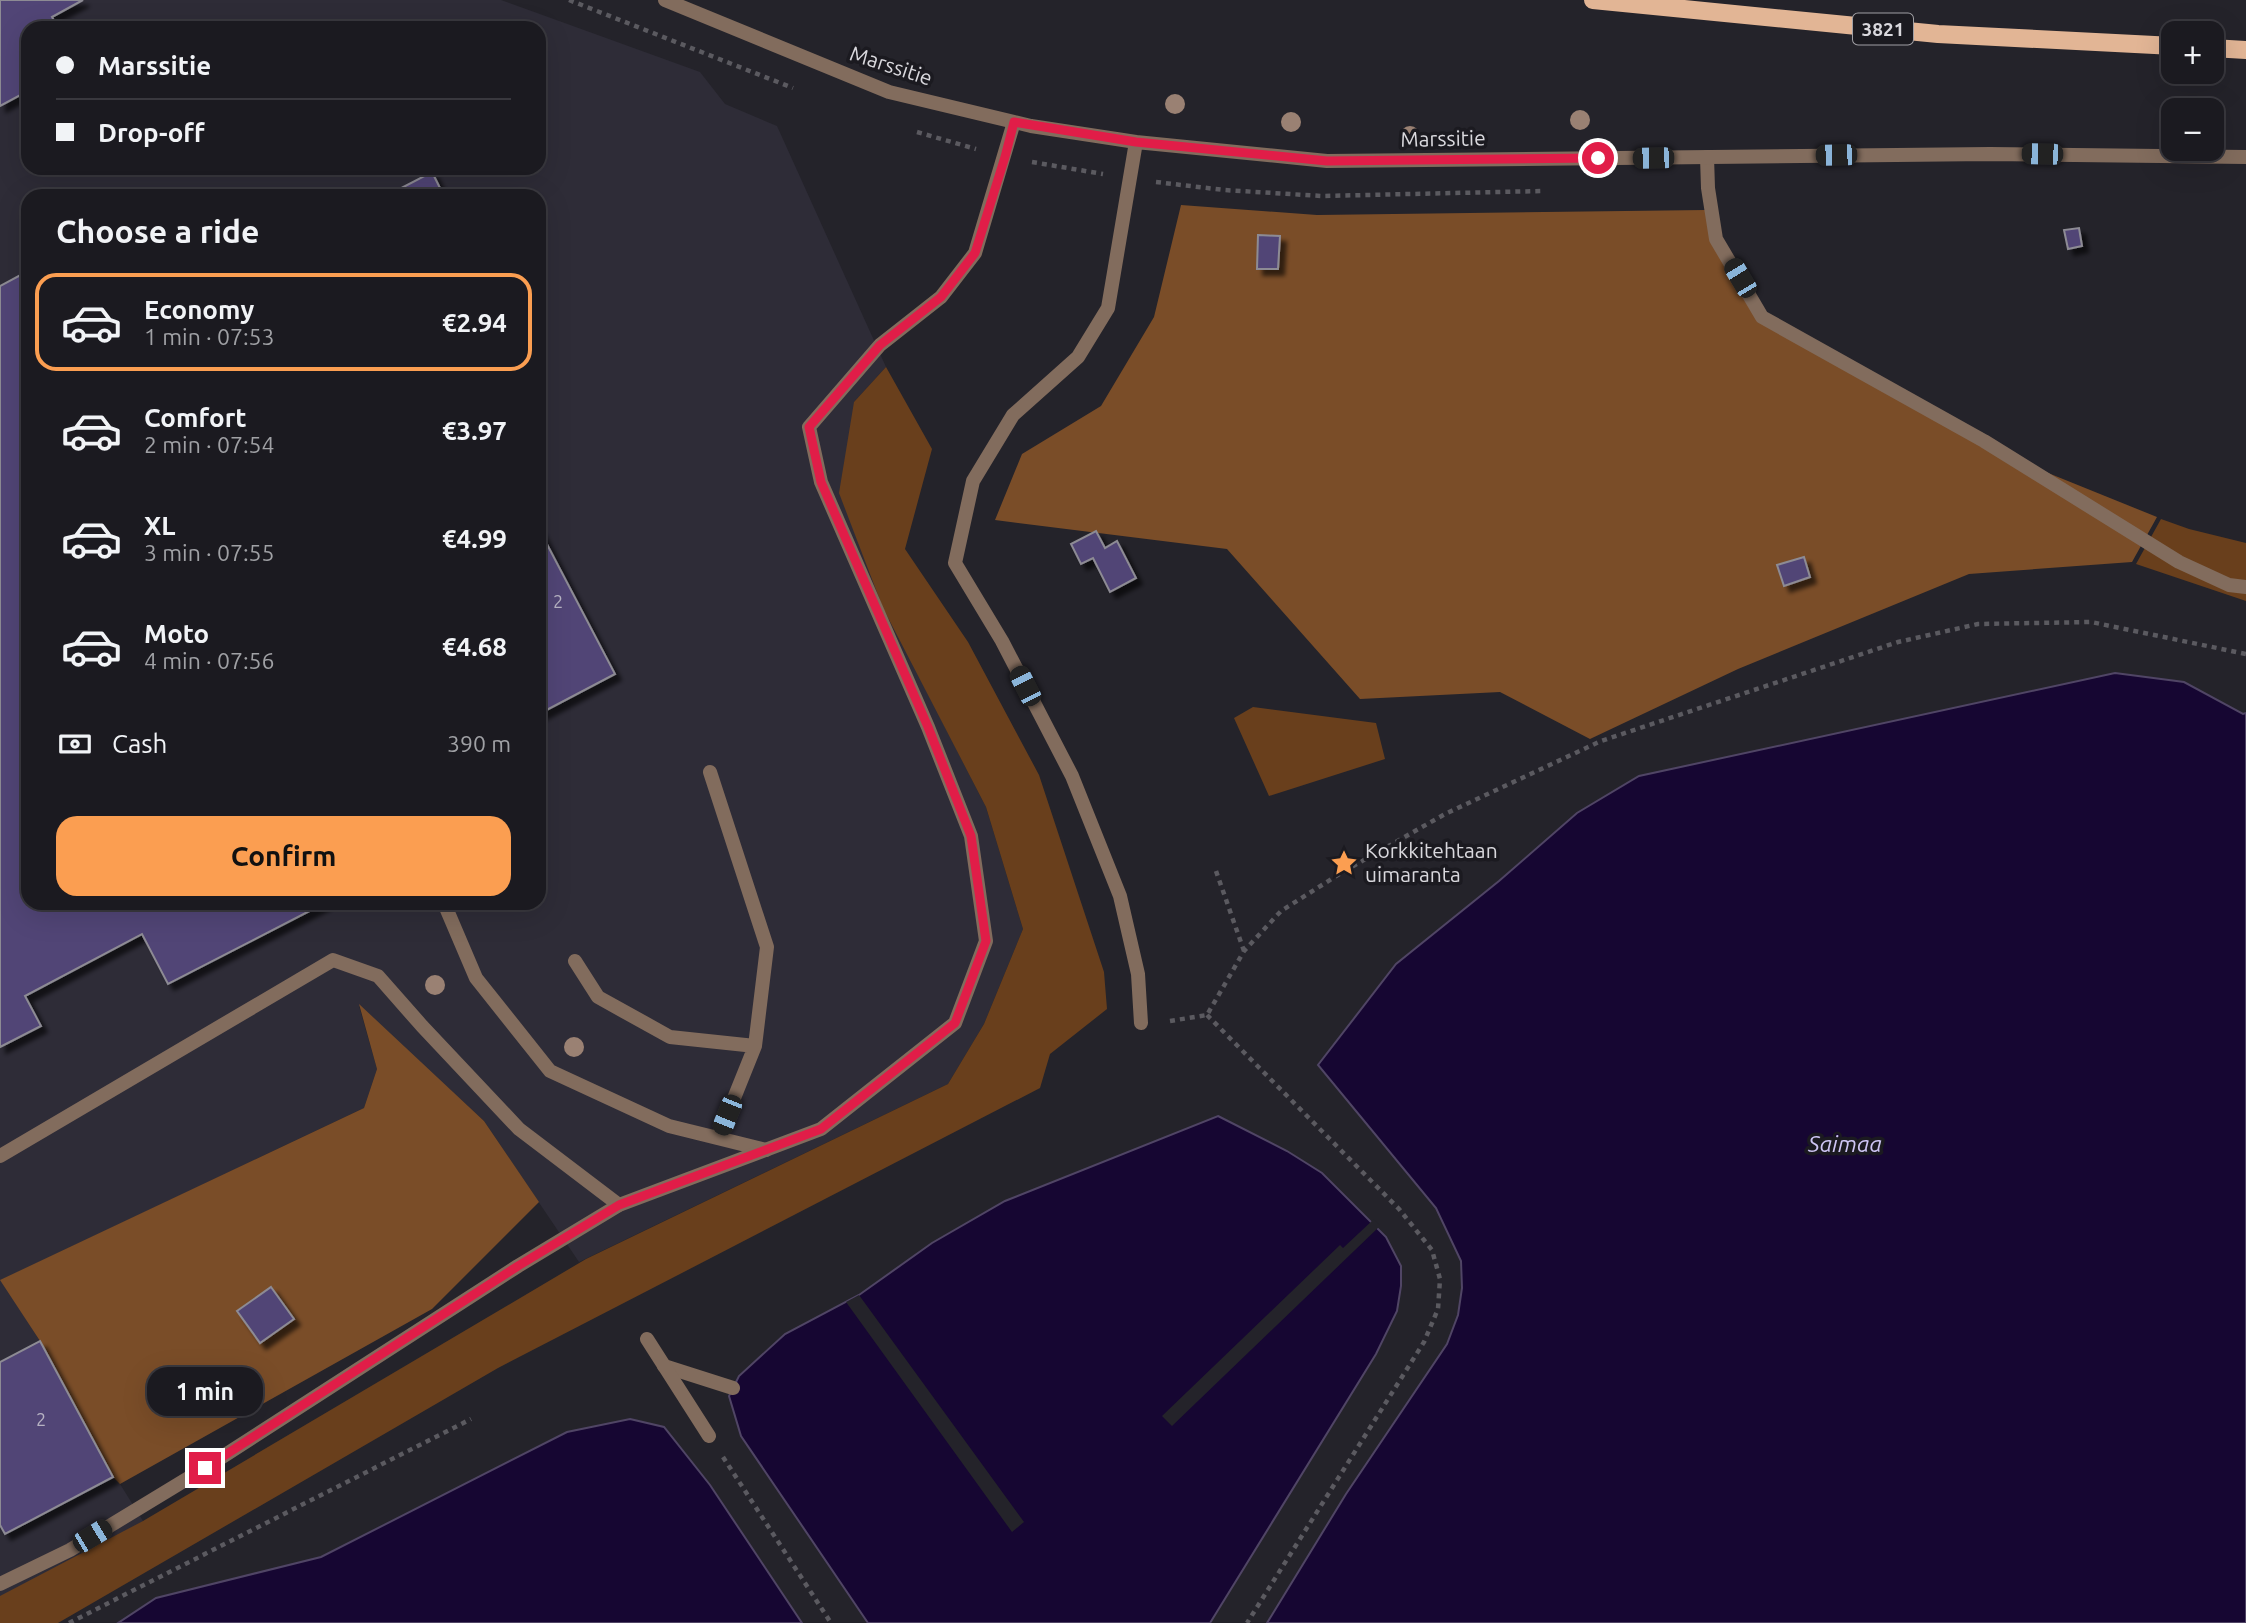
<!DOCTYPE html>
<html lang="en">
<head>
<meta charset="utf-8">
<style>
  :root { --surface:#1b1a20; --page:#242329; --text:#f1f3f6; --muted:#a0a1a5; --line:#39383e; --accent:#fb9e51 }
  body { margin:0; font-family:Ubuntu,sans-serif; background:var(--page); color:var(--text); height:100vh; display:flex; flex-direction:column; font-size:26px; white-space:nowrap }
  * { box-sizing:border-box; margin:0 }
  p { font-size:23px; color:var(--muted) }
  .icon { flex:none; width:38px; height:38px; fill:none; stroke:currentColor; stroke-width:2; stroke-linecap:round; stroke-linejoin:round }
  .map { position:relative; flex:1; overflow:hidden }
  .panel { position:absolute; left:21px; top:189px; width:525px; height:721px; display:flex; flex-direction:column; background:var(--surface); border-radius:21px; box-shadow:0 7px 28px #0002,0 0 0 2px var(--line) }
  .panel>* { flex:none }
  .guide { position:absolute; left:21px; top:21px; width:525px; height:154px; border-radius:21px; box-shadow:0 7px 28px #0002,0 0 0 2px var(--line); display:grid; align-content:center; height:154px; padding:0 35px; background:var(--surface) }
  .tools { position:absolute; left:2161px; top:21px; display:grid; gap:14px }
  .tools a { display:grid; place-items:center; width:63px; height:63px; border-radius:14px; background:var(--surface); box-shadow:0 7px 28px #0002,0 0 0 2px var(--line); font-size:35px }
  .end { position:absolute; width:32px; height:32px; margin:-16px; border:9px solid #e11d48; background:#fff; box-shadow:0 0 0 4px #fff }
  .from { border-radius:50% }
  .bubble { position:absolute; height:49px; border-radius:21px; background:var(--surface); box-shadow:0 7px 28px #0002,0 0 0 2px var(--line); font-size:23px; font-weight:700; line-height:49px; text-align:center }
  .car { position:absolute; width:21px; height:42px; margin:-21px -10px; border-radius:9px; box-shadow:0 0 5px 2px #0007; background:linear-gradient(#222 24%,#8ab4d8 0 40%,#222 0 76%,#8ab4d8 0 86%,#222 0) }
  .guide b { display:flex; align-items:center; gap:24px; height:66px; font-size:26px }
  .guide b+b { border-top:2px solid var(--line) }
  .guide i { width:18px; height:18px; background:var(--text) }
  ul { padding:0; list-style:none }
  li { display:flex; align-items:center; gap:21px; height:98px; margin:0 14px 10px; padding:0 21px; border:4px solid transparent; border-radius:21px }
  li div { flex:1 }
  li b { display:block; font-size:26px }
  li em { font-style:normal; font-weight:700 }
  li.selected { border-color:var(--accent) }
  li>.icon { width:63px; height:63px; stroke-width:1.5 }
  h2 { padding:0 35px; font-size:32px; line-height:84px }
  .pay { display:flex; align-items:center; gap:18px; height:77px; padding:0 35px; font-size:26px }
  .pay p { margin-inline-start:auto }
  .action { display:flex; gap:14px; margin-top:auto; padding:14px 35px }
  .action a { flex:1; height:80px; border-radius:21px; background:var(--accent); color:#111; font-size:28px; font-weight:700; line-height:80px; text-align:center }
  .map>svg:first-child { display:block }
</style>
</head>
<body>
<div class="map">
<svg width="2246" height="1623" viewBox="0 0 2246 1623">
  <defs>
    <filter id="shadow"><feDropShadow dx="6" dy="6" stdDeviation="2" flood-color="#0009"/></filter>
  </defs>
  <rect width="100%" height="100%" fill="#24232a"/>
  <path fill="#2e2c37" fill-rule="evenodd" d="M0,0H501L700,72L725,104L777,126L886,367L854,402L922,682L986,807L1023,929L984,1024L948,1084L579,1262L484,1121L359,1006L377,1069L364,1108L1,1280L40,1341L113,1477L120,1484L143,1521L96,1554L0,1601ZM28,28H539V168H28ZM28,196H539V903H28Z"/>
  <path fill="#693f1c" d="M886,367L932,449L905,549L968,642L1039,775L1104,972L1107,1009L1050,1054L1040,1088L498,1368L58,1623H0V1596L143,1521L586,1259L948,1084L984,1024L1023,929L986,807L883,608L839,493L854,402Z
    M2161,519L2189,529L2246,543V601L2136,564Z
    M1253,707L1376,723L1385,759L1269,796L1234,718Z"/>
  <path fill="#7a4d28" d="M1181,205L1317,215L1705,210L1760,321L1981,446L2157,517L2132,562L1969,574L1738,669L1590,739L1500,692L1360,699L1227,549L995,520L1022,454L1101,406L1154,317Z
    M359,1004L484,1121L539,1202L432,1309L120,1484L113,1477L40,1341L0,1280L364,1108L377,1069Z"/>
  <path fill="#160632" stroke="#504565" stroke-width="2" d="M2115,673L2184,682L2243,714L2246,713V1623H1267L1346,1494L1447,1344L1458,1315L1462,1288L1461,1261L1436,1208L1318,1065L1396,964L1499,881L1577,813L1639,776Z
    M1218,1116L1287,1151L1322,1173L1386,1237L1401,1266V1286L1397,1311L1376,1354L1210,1623H868L741,1436L729,1396L739,1376L785,1334L859,1295L932,1243L1005,1201Z
    M630,1419L664,1427L710,1485L802,1623H118L156,1598L321,1557L567,1432Z"/>
  <path fill="#24232a" d="M1374,1219L1380,1226L1172,1426L1162,1416L1340,1245L1343,1248Z
    M859,1295L1024,1522L1012,1532L846,1302Z"/>
  <path fill="#514576" stroke="#8d8b94" stroke-width="2" filter="url(#shadow)" d="M0,0H83L52,17L58,28H28V91L0,106Z
    M432,172L444,196H386Z
    M2079,228L2082,246L2068,249L2064,230Z
    M1258,235L1280,236L1278,269H1257Z
    M28,271V903H325L168,984L142,934L25,996L41,1026L0,1047V286Z
    M539,529L615,674L539,714Z
    M1096,531L1105,548L1117,541L1136,578L1110,592L1093,558L1081,564L1071,544Z
    M1804,557L1810,577L1784,586L1777,565Z
    M271,1287L294,1319L260,1343L237,1311Z
    M40,1341L113,1477L5,1534L0,1525V1362Z"/>
  <g fill="none" stroke-linecap="round" stroke-linejoin="round">
    <path stroke="#5b5a60" stroke-width="4.5" stroke-dasharray="5 5" stroke-linecap="butt" d="M569,0L793,88
      M917,132L976,149
      M1032,162L1103,174
      M1156,182L1224,190L1322,196L1542,191
      M1216,871L1244,951
      M1207,1015L1399,1209L1432,1250L1440,1279L1438,1309L1424,1342L1247,1623
      M1170,1021L1207,1015L1244,951L1281,911L1341,873L1445,814L1601,741L1898,642L1978,624L2091,622L2246,654
      M723,1457L831,1623
      M69,1623L471,1419"/>
    <path stroke="#826c5d" stroke-width="14" d="M1707,157L1708,188L1716,239L1762,317L1984,441L2179,562L2229,585L2246,587
      M710,772L767,947L755,1046L718,1138
      M444,903L476,978L550,1071L669,1126L766,1150
      M575,961L598,997L670,1037L755,1046
      M0,1156L333,960L378,976L422,1026L519,1129L619,1205
      M664,1366L733,1388"/>
    <path stroke="#826c5d" stroke-width="14" d="M665,0L889,92L1031,126L1136,142L1327,161L1990,154L2246,157
      M1136,142L1108,308L1078,357L1013,415L973,481L955,563L1002,641L1072,776L1120,896L1138,974L1141,1023
      M647,1339L709,1436
      M0,1584L70,1550L205,1468L518,1266L619,1205L821,1129L955,1023L986,941L971,836L928,727L821,482L809,427L880,345L941,297L975,253L1014,122"/>
    <path stroke="#e2b595" stroke-width="18" d="M1593,0L1938,34L2174,46
      M2212,48L2246,50"/>
  </g>
  <g fill="#9a8173">
    <circle cx="1175" cy="104" r="10"/>
    <circle cx="1580" cy="120" r="10"/>
    <circle cx="1291" cy="122" r="10"/>
    <circle cx="1410" cy="136" r="10"/>
    <circle cx="435" cy="985" r="10"/>
    <circle cx="574" cy="1047" r="10"/>
  </g>
  <g fill="none" stroke-linecap="round" stroke-linejoin="round">
    <path stroke="#e11d48" stroke-width="9" d="M205,1468L518,1266L619,1205L821,1129L955,1023L986,941L971,836L928,727L821,482L809,427L880,345L941,297L975,253L1005,157L1014,122L1136,142L1327,161L1598,158"/>
  </g>
  <defs>
    <symbol id="sight-bare" viewBox="-9 -9 18 18"><path d="M0-6L1.8-2.2L6-1.7L2.9 1.2L3.7 5.4L0 3.3L-3.7 5.4L-2.9 1.2L-6-1.7L-1.8-2.2Z" fill="#fb9e51" stroke="#1b1a20" stroke-width="2.5" paint-order="stroke"/></symbol>
  </defs>
  <g fill-rule="evenodd">
    <use href="#sight-bare" x="1325" y="844" width="38" height="38"/>
  </g>
  <g text-anchor="middle" stroke-width="7" stroke-linejoin="round" paint-order="stroke">
    <g font-size="18" fill="#b7b3c3">
      <text x="558" y="608">2</text>
      <text x="41" y="1426">2</text>
    </g>
    <rect fill="#1b1a20" stroke="#a09fa4" stroke-width="2" x="1853" y="13.5" width="60" height="31" rx="5"/>
    <g font-size="19" font-weight="bold" fill="#d9d8dd">
      <text x="1883" y="36">3821</text>
    </g>
    <g font-size="21" fill="#d9d8dd" stroke="#1b1a20">
      <text transform="translate(891 66) rotate(18)" y="7">Marssitie</text>
      <text transform="translate(1443 139) rotate(-1)" y="7">Marssitie</text>
    </g>
    <g font-size="21" fill="#d9d8dd" stroke="#1b1a20" text-anchor="start">
      <text x="1365" y="858">Korkkitehtaan<tspan x="1365" dy="24">uimaranta</tspan></text>
    </g>
    <g font-size="23" font-style="italic" fill="#cec5f4" stroke="#1b1a20">
      <text x="1845" y="1152">Saimaa</text>
    </g>
  </g>
</svg>
<div class="tools">
<a>+</a>
<a>−</a>
</div>
<i class="end from" style="left:1598px;top:158px"></i>
<i class="end" style="left:205px;top:1468px"></i>
<div class="bubble" style="left:147px;top:1367px;width:116px">1 min</div>
<i class="car" style="left:2042px;top:154px;rotate:271deg"></i>
<i class="car" style="left:1836px;top:155px;rotate:269deg"></i>
<i class="car" style="left:1653px;top:158px;rotate:269deg"></i>
<i class="car" style="left:1740px;top:278px;rotate:329deg"></i>
<i class="car" style="left:1025px;top:686px;rotate:333deg"></i>
<i class="car" style="left:727px;top:1115px;rotate:202deg"></i>
<i class="car" style="left:92px;top:1536px;rotate:59deg"></i>
<div class="guide">
<b><i class="from"></i>Marssitie</b>
<b><i></i>Drop-off</b>
</div>
<section class="panel">
<h2>Choose a ride</h2>
<ul>
<li class="selected"><svg class="icon" aria-label="car" viewBox="0 0 24 24"><path d="M5 17H2v-5l4-1 3-4h7l3 4 3 1v5h-3M9 17h6M6 11h13"/><circle cx="7" cy="17" r="2"/><circle cx="17" cy="17" r="2"/></svg><div><b>Economy</b><p>1 min · 07:53</p></div><em>€2.94</em></li>
<li><svg class="icon" aria-label="car" viewBox="0 0 24 24"><path d="M5 17H2v-5l4-1 3-4h7l3 4 3 1v5h-3M9 17h6M6 11h13"/><circle cx="7" cy="17" r="2"/><circle cx="17" cy="17" r="2"/></svg><div><b>Comfort</b><p>2 min · 07:54</p></div><em>€3.97</em></li>
<li><svg class="icon" aria-label="car" viewBox="0 0 24 24"><path d="M5 17H2v-5l4-1 3-4h7l3 4 3 1v5h-3M9 17h6M6 11h13"/><circle cx="7" cy="17" r="2"/><circle cx="17" cy="17" r="2"/></svg><div><b>XL</b><p>3 min · 07:55</p></div><em>€4.99</em></li>
<li><svg class="icon" aria-label="car" viewBox="0 0 24 24"><path d="M5 17H2v-5l4-1 3-4h7l3 4 3 1v5h-3M9 17h6M6 11h13"/><circle cx="7" cy="17" r="2"/><circle cx="17" cy="17" r="2"/></svg><div><b>Moto</b><p>4 min · 07:56</p></div><em>€4.68</em></li>
</ul>
<div class="pay"><svg class="icon" aria-label="cash" viewBox="0 0 24 24"><path d="M3 7h18v10H3z"/><circle cx="12" cy="12" r="2"/></svg>Cash<p>390 m</p></div>
<div class="action"><a>Confirm</a></div>
</section>
</div>
</body>
</html>
